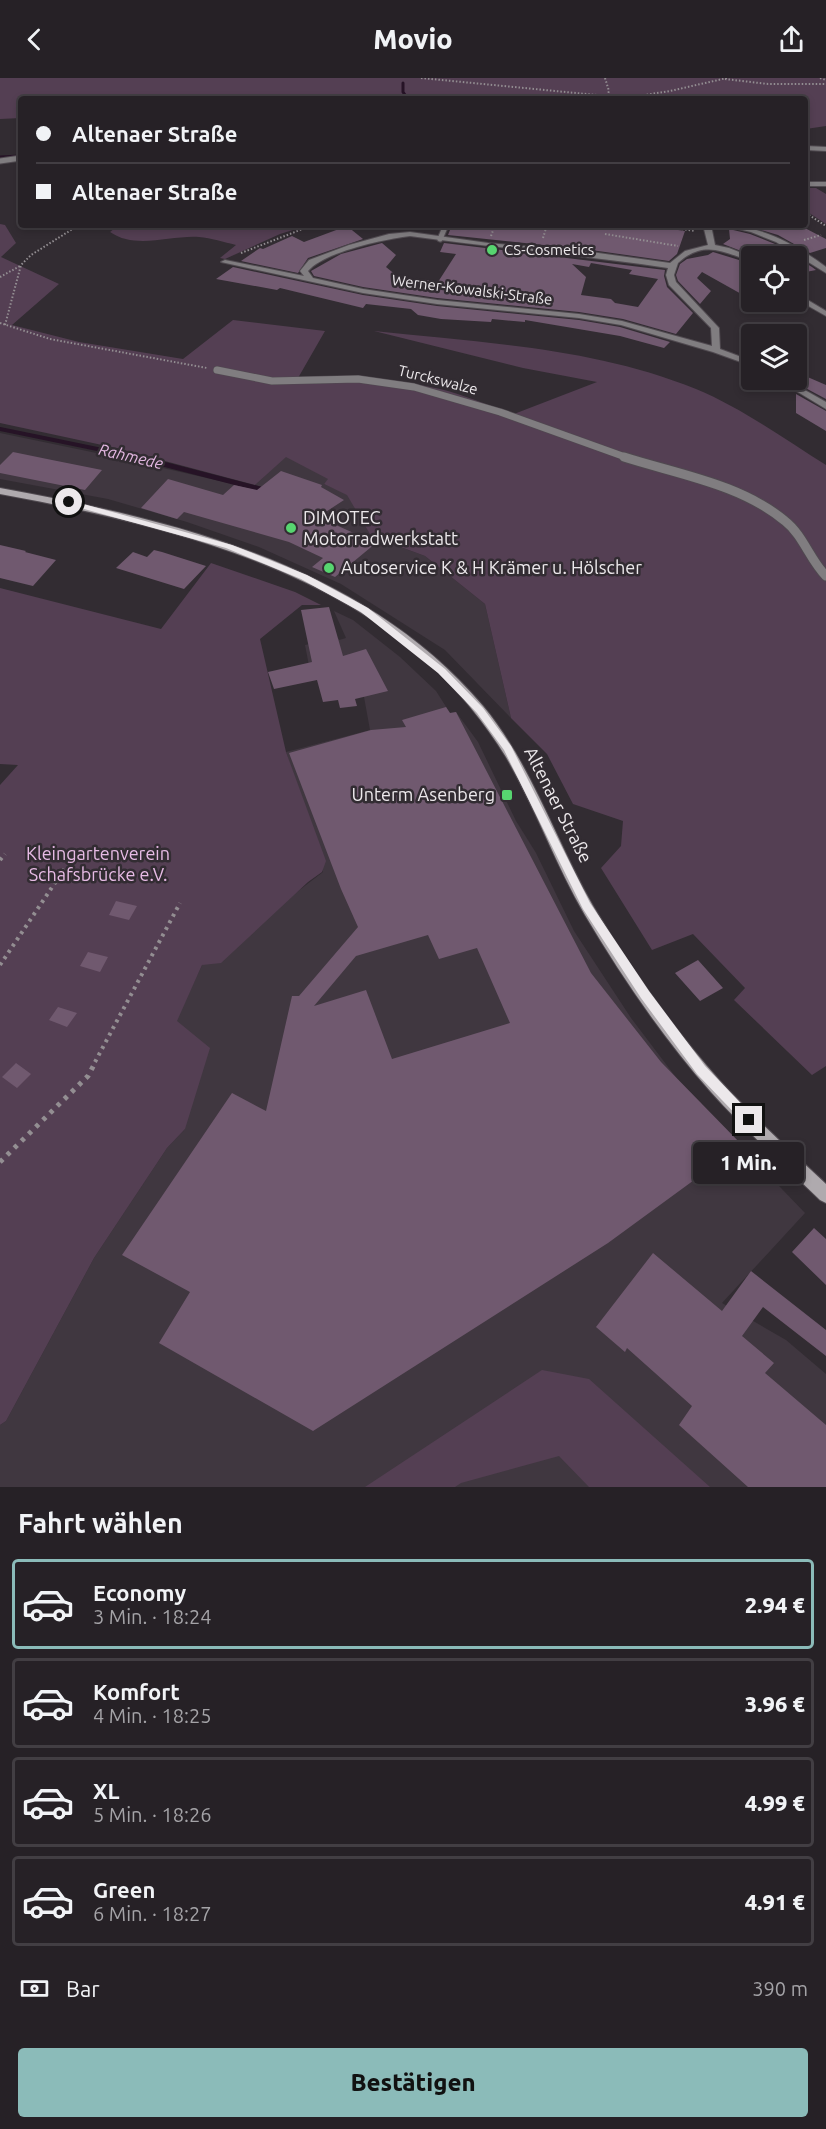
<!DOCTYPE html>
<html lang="de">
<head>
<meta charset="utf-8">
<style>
  :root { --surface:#262126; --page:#322e32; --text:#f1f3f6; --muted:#a4a3a7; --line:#423e43; --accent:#8bbbb9 }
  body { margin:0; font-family:Ubuntu,sans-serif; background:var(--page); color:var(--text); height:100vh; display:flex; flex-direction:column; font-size:22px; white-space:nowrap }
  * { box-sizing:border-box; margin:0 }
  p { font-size:20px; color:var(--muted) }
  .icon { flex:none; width:33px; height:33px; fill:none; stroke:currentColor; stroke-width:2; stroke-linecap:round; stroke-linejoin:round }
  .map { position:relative; height:1409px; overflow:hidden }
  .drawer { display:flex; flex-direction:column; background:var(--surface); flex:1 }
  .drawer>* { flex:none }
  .guide { position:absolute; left:18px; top:18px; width:790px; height:132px; border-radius:6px; box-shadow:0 3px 9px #0003,0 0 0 2px var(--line); display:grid; align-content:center; height:132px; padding:0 18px; background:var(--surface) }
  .tools { position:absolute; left:741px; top:168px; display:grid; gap:12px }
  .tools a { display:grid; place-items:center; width:66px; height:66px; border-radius:6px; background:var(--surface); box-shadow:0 3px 9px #0003,0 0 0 2px var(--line); font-size:30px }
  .end { position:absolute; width:27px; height:27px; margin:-14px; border:8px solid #ece8eb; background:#111; box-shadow:0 0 0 3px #111 }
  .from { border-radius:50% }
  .bubble { position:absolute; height:42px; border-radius:6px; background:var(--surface); box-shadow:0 3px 9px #0003,0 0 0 2px var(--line); font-size:20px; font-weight:800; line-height:42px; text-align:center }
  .guide b { display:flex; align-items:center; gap:21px; height:57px; font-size:22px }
  .guide b+b { border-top:2px solid var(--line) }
  .guide i { width:15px; height:15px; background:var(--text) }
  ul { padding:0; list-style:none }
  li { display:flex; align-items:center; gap:18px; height:90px; margin:0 12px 9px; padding:0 6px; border:3px solid var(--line); border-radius:6px }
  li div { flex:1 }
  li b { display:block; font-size:22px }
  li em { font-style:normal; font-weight:800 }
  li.active { border-color:var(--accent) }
  li>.icon { width:54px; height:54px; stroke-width:1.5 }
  h2 { padding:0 18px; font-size:27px; line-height:72px }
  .pay { display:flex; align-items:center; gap:15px; height:66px; padding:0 18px; font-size:22px }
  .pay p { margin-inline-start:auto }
  .primary-button { display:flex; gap:12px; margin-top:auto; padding:12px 18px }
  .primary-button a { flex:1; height:69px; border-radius:6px; background:var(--accent); color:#111; font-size:24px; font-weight:800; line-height:69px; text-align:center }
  header { display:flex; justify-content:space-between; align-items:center; height:78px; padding:0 18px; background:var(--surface); font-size:27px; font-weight:800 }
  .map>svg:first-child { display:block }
</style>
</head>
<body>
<header><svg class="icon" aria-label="back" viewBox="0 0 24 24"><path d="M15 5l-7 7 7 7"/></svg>Movio<svg class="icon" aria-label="share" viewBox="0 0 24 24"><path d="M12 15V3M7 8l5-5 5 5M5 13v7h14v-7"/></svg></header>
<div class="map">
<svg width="826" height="1409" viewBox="0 0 826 1409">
  <rect width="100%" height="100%" fill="#322c32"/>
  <path fill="#403740" d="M0,355L106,377L259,412L261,409L255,407L286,378L329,401L324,406L347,416L371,458L425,478L485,526L511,640L445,572L341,506L259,469L187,444L108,421L0,401Z
    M334,533L353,542L400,579L436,613L450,635L456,634L478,664L516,743L536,775L574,853L631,940L681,1006L805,1135L722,1225L786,1262L826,1296V1409H0V1347L6,1343L94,1180L167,1070L185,1051L176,943L202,887L323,794L286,674L370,652L359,591L311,598L305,567L338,560L339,562L346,560Z"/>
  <path fill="#543f53" d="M0,0H826V48L806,51V21H207L205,19L21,21V40L0,41Z
    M806,110H816L826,116V146L806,133Z
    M0,146L5,147L16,165L1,179L59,206L12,247L79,264L183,281L233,242L325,253L298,300C346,297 393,300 440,311C465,317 489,328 514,336L597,304L523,290L374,253C483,265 593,269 696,311C742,330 784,361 826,387V988L812,997L734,922L745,910L693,856L652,872L601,790L621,768L623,743L573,726L547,676L511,640L485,526L425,478L371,458L347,417L324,406L328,401L286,379L255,407L116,370L0,345Z
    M119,147H309L280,156L225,181L220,180L236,167C224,164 211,160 199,159C170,157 136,172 110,154Z
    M211,485L295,514L321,527H302L260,561L286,674L326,783L322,794L308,804L221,885L202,887L177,943L210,970L185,1051L167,1070L94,1180L6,1343L0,1347V707L18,687L0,686V510L161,551Z
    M542,1292L589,1301L710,1409H589L559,1378L461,1405L455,1409H365Z"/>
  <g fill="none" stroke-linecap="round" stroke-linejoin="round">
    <path stroke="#261326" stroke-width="3" d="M403,5V14L408,21
      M526,21H539
      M0,79L21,78"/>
    <path stroke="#261326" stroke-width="4" d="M0,351L141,380"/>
    <path stroke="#261326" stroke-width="5" d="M136,379L260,411"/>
  </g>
  <path fill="#70596f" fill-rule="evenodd" d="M452,147H644L685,153L677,176L669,183L591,172L448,157Z
    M744,147H799L826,161V170L810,175L778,157Z
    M347,148L363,161L308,180L298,195L241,183L260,170L263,171L292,158L304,164Z
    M729,151L750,156L775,166L795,178H754L723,166L730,161Z
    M382,165L396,177L386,189L402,202L420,204L421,201L438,204L456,176L440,174L444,165L665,192L664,198L667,209L693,235L676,256L623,241L579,234L437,220L363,209L314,198L311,193L341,176ZM591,185L632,192L629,196L658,201L638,229L615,225L611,221L581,217L586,199L572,186L589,189Z
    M713,174L752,186V222L702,194L697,200L711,213L700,226L678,203L676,197L680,186L687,181L708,177Z
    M796,179L812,189L816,192L796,196Z
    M233,189L363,217L437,228L579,242L620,249L670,264L664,270L620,258L525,242V244L492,241L491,244L441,241L418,237L411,231L366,226L363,230L280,210L277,212L216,201Z
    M796,294L826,307V321L796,305Z
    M796,316L826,333V353L796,335Z
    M13,374L52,382L102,392L85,412L0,395V387Z
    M281,393L322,407L321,409L344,422L318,439L376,465L335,499L312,489L323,480L289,464L184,434L177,441L141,430L168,401L223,417L234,407L257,412Z
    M0,467L26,473L25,474L56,482L33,508L0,500Z
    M154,472L162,474L206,488L184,511L116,490L133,474L147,479Z
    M329,529L343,578L366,571L388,613L355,621L357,628L340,630L338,622L323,624L317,602L274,611L268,594L312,584L301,532Z
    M446,629L450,635L456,634L591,895L661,984L742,1067L608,1165L313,1353L159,1265L190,1214L122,1177L232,1015L266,1033L292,918H299L358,849L341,811L289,675L371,652L406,649L402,642ZM428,857L439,881L477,870L510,945L392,981L366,912L314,928L356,878Z
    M116,823L137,828L129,842L109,837Z
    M88,874L108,879L100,894L80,888Z
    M698,882L723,910L700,923L675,895Z
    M58,929L77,935L67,949L49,942Z
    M16,985L31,996L17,1010L2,999Z
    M814,1150L826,1161V1207L792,1174Z
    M653,1175L722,1233L751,1193L826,1252V1278L763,1229L742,1258L774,1285L765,1295L826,1347V1409H748L679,1347L692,1328L627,1270L625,1274L596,1249Z"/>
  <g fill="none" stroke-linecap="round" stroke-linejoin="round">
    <defs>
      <path id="lane-far2" d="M0,83L21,80
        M440,161L446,147"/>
      <path id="lane-far1" d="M217,292L272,303L358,301L414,309L500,334L628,380"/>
      <path id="lane" d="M624,379C677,396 741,406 785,443C803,457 810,482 826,498"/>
      <path id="street" d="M806,68L826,69V73L806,72Z
        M806,104H826V108H806Z
        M703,147H711L715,167L729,170L752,179V184C724,174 704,161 678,185L674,197L676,204L719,250L720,271L752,283V288L713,274L621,247L579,240L437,226L363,215L221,184L225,182L304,198L300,193L309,182L349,167L389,156L410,154L488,165L591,174L670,185L685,173L708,167ZM410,158C496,170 582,177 668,190L666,197L669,207L711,250L712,268L622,243L579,236L437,222L363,211L313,200L308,193C324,174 385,161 410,158Z
        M721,147C761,147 795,166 826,189V195L776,164L751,154Z
        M796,215L826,233V238L796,221Z
        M778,302H787L826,324V331Z"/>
      <path id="secondary" d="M0,410C174,442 364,487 483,628C532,687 555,762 593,828C630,890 672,949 720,1003C753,1039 790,1072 826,1106V1125L820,1122C784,1087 745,1052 711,1014C663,960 622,899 585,837C555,786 536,730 506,679C485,645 459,613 430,586C317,483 147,443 0,416Z"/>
    </defs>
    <use href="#lane-far2" stroke="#504a50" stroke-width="7"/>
    <use href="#lane-far1" stroke="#504a50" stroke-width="8"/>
    <use href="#lane" stroke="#504a50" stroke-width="11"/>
    <use href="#street" stroke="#504a50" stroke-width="2"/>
    <use href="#secondary" stroke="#504a50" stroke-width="2"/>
    <path stroke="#938e92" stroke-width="2" stroke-dasharray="1.5 2" stroke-linecap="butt" d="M421,0L607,18L610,21
      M605,0L609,13L607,18
      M820,0L826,2
      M725,1L768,6H826
      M619,21L670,13L727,0
      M806,135L826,148
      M654,147L695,153
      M605,156L678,168
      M491,158L495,147
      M543,160L547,147
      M804,162L821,157
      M241,175L313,147
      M0,199L20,188
      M0,245L50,261L207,290
      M5,247L21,187L31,177L79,147"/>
    <path stroke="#938e92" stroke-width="4" stroke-dasharray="3 4.5" stroke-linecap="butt" d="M0,782L5,776
      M0,887L65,790
      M95,984L180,825"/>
    <path stroke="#938e92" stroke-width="5" stroke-dasharray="4 6" stroke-linecap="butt" d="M0,1084L88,998L96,983"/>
    <use href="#lane-far2" stroke="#807d80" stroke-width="5"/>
    <use href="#lane-far1" stroke="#807d80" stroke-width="7"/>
    <use href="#lane" stroke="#807d80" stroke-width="9"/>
    <use href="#street" fill="#807d80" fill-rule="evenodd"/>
    <use href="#secondary" fill="#afaaae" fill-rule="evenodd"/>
  </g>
  <path fill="#ece8eb" d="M69,422L232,467L307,497L368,530L445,591L483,630L511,668L590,825L649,913L705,988L753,1038V1046H745L697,996L641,920L583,831L504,672L477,635L438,595L361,534L301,501L226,470L66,426L65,424Z"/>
  <g fill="#57d570" stroke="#322c32" stroke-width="2">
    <circle cx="492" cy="172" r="6"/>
    <circle cx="291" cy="450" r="6"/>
    <circle cx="329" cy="490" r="6"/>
    <rect x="501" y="711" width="12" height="12" rx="3"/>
  </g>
  <g text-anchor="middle" stroke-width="5" stroke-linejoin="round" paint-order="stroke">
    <g font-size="15" fill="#ece8eb" stroke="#322c32" text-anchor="start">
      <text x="504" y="177">CS-Cosmetics</text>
    </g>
    <g font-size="15" fill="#ece8eb" stroke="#322c32">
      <text transform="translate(472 212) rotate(7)" y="5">Werner-Kowalski-Straße</text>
      <text transform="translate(438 302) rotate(14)" y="5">Turckswalze</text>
    </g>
    <g font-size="16" font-style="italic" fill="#e4b8e2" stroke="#322c32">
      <text transform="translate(131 378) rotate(13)" y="6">Rahmede</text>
    </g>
    <g font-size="18" fill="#ece8eb" stroke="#322c32" text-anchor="start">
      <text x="303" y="446">DIMOTEC<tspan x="303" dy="21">Motorradwerkstatt</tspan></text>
      <text x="341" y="496">Autoservice K &amp; H Krämer u. Hölscher</text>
      <text x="495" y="723" text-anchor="end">Unterm Asenberg</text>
    </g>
    <g font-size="18" fill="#ece8eb" stroke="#322c32">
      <text transform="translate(558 727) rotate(63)" y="6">Altenaer Straße</text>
    </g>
    <g font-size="18" fill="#e7bbe5" stroke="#322c32">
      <text x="98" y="782">Kleingartenverein<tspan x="98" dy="21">Schafsbrücke e.V.</tspan></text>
    </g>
  </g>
</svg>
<div class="tools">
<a><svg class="icon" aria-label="locate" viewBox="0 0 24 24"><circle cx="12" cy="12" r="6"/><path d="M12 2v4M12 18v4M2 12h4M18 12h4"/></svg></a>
<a><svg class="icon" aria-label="layers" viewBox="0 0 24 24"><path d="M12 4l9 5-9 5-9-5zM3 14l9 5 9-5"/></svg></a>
</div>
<i class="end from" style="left:69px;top:424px"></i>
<i class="end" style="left:749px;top:1042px"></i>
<div class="bubble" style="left:693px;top:1064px;width:111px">1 Min.</div>
<div class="guide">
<b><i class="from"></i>Altenaer Straße</b>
<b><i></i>Altenaer Straße</b>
</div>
</div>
<section class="drawer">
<h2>Fahrt wählen</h2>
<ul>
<li class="active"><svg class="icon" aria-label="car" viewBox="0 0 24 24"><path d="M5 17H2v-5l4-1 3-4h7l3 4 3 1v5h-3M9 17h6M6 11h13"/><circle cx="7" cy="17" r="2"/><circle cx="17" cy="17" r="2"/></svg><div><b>Economy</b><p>3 Min. · 18:24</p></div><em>2.94 €</em></li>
<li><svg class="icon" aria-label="car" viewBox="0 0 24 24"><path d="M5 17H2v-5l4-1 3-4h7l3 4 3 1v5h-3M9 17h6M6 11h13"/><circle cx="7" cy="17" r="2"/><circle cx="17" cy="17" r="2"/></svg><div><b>Komfort</b><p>4 Min. · 18:25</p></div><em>3.96 €</em></li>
<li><svg class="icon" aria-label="car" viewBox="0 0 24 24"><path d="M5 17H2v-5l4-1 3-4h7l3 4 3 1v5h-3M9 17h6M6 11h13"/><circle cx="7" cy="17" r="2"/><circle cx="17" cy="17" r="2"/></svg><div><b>XL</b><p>5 Min. · 18:26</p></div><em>4.99 €</em></li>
<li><svg class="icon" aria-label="car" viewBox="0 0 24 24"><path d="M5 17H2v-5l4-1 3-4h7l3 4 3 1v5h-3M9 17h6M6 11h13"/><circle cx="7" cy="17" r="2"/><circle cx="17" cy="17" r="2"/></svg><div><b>Green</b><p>6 Min. · 18:27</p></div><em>4.91 €</em></li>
</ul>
<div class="pay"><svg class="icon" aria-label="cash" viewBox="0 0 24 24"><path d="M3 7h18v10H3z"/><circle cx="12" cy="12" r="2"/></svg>Bar<p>390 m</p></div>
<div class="primary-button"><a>Bestätigen</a></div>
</section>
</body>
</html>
